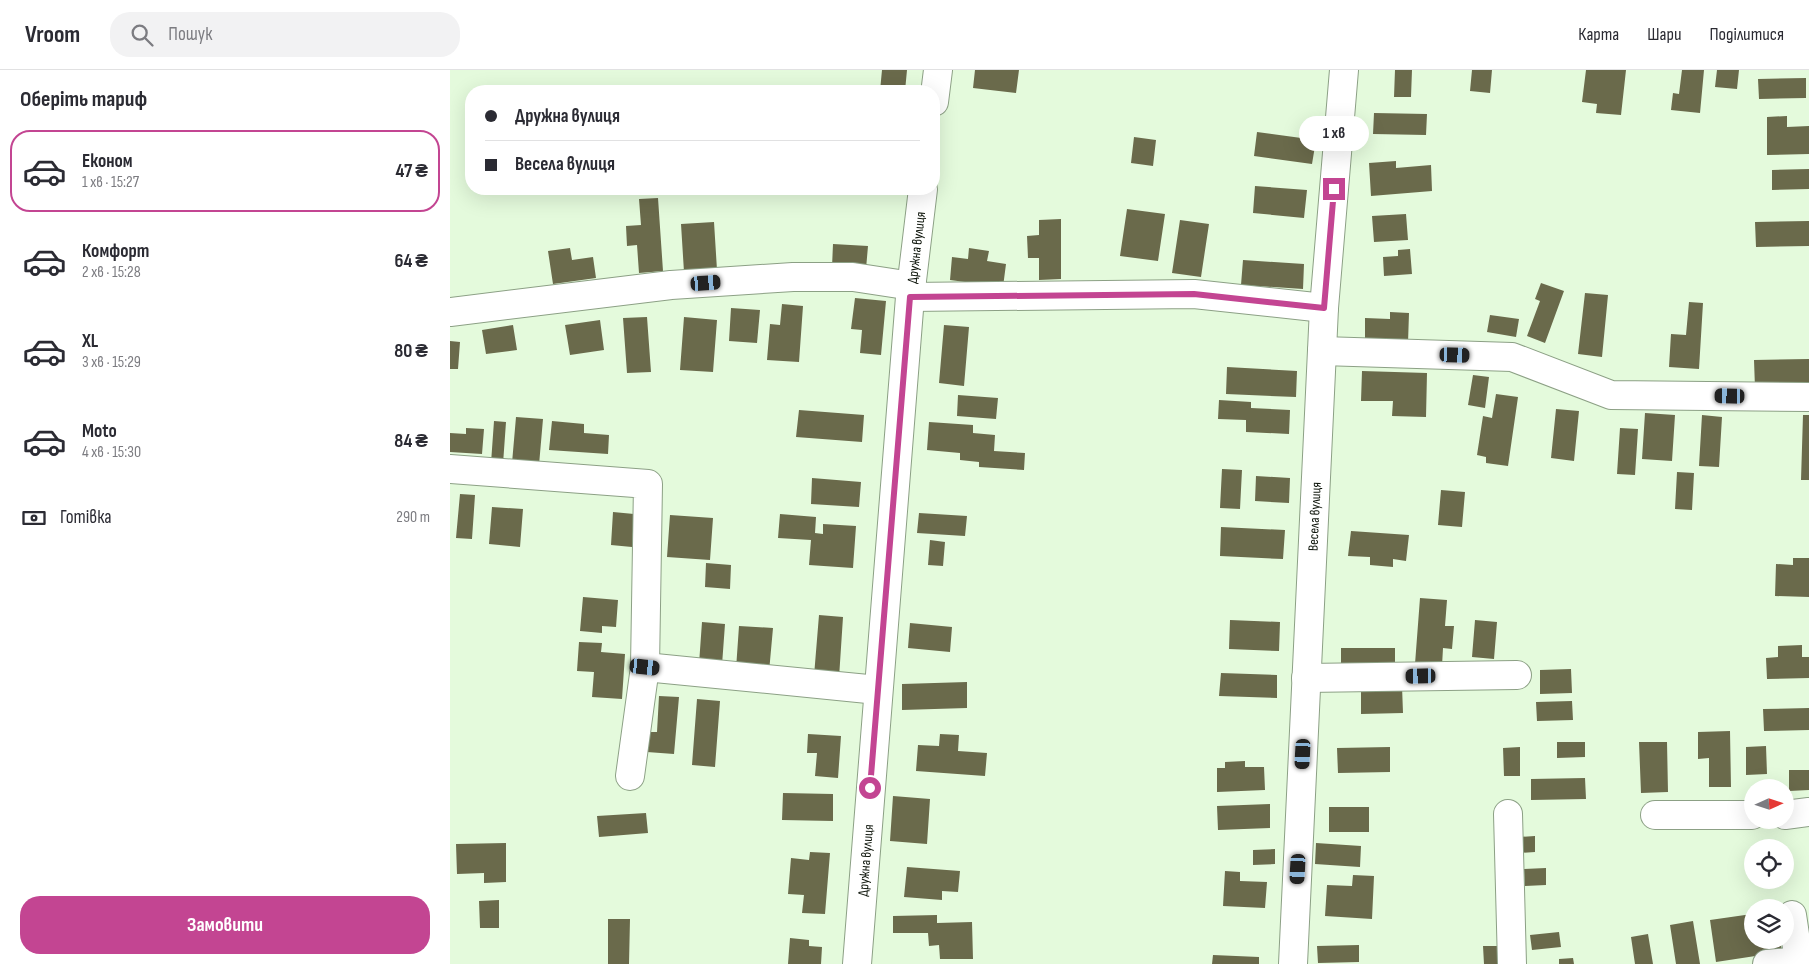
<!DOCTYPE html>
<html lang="uk">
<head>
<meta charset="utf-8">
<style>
  :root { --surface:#fff; --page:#f2f2f3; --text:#2b2b33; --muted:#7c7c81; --line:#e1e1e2; --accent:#c34592 }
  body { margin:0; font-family:"Sofia Sans Condensed",sans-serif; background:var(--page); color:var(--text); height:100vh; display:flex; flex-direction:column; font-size:19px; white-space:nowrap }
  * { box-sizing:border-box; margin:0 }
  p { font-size:16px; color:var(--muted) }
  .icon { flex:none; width:28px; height:28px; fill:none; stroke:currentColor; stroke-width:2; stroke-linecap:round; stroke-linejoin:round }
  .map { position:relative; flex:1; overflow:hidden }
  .sheet { display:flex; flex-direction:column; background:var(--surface); width:450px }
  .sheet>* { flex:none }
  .top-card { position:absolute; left:15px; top:15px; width:475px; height:110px; border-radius:20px; box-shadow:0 5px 20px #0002; display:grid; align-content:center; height:110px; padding:0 20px; background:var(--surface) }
  .needle { width:32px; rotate:87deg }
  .buttons { position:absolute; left:1294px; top:709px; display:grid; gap:10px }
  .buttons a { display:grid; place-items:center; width:50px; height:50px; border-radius:50%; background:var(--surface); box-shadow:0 5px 20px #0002; font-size:25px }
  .end { position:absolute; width:22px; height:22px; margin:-11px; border:6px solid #c34592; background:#fff; box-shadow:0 0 0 2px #fff }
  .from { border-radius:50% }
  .bubble { position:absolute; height:35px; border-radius:18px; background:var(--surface); box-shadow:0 5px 20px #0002; font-size:16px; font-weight:700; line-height:35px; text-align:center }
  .car { position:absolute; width:15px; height:30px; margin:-15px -8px; border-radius:6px; box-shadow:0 0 4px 1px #0007; background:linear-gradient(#222 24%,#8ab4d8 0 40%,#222 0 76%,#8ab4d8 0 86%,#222 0) }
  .top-card b { display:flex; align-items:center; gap:18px; height:48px; font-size:19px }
  .top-card b+b { border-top:1px solid var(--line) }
  .top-card i { width:12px; height:12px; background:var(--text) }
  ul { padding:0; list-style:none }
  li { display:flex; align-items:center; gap:15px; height:82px; margin:0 10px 8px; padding:0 10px; border:2px solid transparent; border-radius:20px }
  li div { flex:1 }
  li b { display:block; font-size:19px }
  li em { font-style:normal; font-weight:700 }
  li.selected { border-color:var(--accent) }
  li>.icon { width:45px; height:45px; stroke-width:1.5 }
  h2 { padding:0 20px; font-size:22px; line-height:60px }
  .pay { display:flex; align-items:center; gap:12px; height:55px; padding:0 20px; font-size:19px }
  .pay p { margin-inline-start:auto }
  .cta { display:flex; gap:10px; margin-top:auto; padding:10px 20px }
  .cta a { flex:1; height:58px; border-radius:20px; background:var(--accent); color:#fff; font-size:20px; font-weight:700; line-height:58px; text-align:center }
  header { display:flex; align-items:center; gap:30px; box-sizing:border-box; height:70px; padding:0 25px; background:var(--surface); border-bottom:1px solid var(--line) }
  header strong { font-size:24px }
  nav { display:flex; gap:28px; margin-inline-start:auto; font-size:18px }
  .search { width:350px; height:45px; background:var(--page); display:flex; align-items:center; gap:12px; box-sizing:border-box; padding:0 18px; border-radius:20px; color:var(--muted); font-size:19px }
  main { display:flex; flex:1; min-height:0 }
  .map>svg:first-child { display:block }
</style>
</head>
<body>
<header>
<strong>Vroom</strong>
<div class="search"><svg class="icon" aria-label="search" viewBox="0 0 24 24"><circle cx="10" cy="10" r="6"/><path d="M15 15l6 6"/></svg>Пошук</div>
<nav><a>Карта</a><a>Шари</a><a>Поділитися</a></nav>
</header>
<main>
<section class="sheet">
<h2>Оберіть тариф</h2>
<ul>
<li class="selected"><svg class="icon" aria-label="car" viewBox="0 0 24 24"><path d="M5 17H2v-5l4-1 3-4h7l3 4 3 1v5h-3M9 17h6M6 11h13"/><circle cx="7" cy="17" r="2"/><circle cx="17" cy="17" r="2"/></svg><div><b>Економ</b><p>1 хв · 15:27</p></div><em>47 ₴</em></li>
<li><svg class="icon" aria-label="car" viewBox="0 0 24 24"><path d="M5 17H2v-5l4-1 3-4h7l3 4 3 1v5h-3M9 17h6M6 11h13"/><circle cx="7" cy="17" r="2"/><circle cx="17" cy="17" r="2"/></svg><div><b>Комфорт</b><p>2 хв · 15:28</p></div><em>64 ₴</em></li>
<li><svg class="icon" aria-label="car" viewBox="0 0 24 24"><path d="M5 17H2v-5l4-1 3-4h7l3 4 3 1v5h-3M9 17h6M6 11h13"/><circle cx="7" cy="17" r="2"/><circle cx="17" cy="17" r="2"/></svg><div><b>XL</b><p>3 хв · 15:29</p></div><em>80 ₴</em></li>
<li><svg class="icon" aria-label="car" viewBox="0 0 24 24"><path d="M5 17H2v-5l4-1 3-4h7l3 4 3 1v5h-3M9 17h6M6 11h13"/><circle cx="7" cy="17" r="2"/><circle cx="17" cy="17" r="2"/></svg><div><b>Moto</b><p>4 хв · 15:30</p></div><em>84 ₴</em></li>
</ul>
<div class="pay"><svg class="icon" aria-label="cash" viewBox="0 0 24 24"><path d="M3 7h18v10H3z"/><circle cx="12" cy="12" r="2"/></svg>Готівка<p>290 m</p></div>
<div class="cta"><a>Замовити</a></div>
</section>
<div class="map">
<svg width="1359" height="894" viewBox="0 0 1359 894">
  <rect width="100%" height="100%" fill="#e4fadc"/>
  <path fill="#6a6a4b" d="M432,0H457L455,21H430Z
    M525,0H569L566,23L523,18Z
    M945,0H962L961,27H944Z
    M1022,0H1042L1040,23L1020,21Z
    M1136,0H1176L1171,45L1146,43L1147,34L1132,32Z
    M1232,0H1254L1250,43L1221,40L1223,23L1229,24Z
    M1267,0H1289L1287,19L1265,17Z
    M1356,8V28L1309,29L1308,9Z
    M924,43L977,44L976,65L923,64Z
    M1337,46V57L1359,56V84L1317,85V47Z
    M807,62L866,70L862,94L804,86Z
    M684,67L706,70L703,96L681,93Z
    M946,91V98L981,95L982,121L921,126L919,93Z
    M1359,99V119L1322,120V100Z
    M805,116L857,120L854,148L803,143Z
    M208,128L213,201L189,203L187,175L177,176L176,156L191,155L189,129Z
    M677,139L715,144L708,191L670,186Z
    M956,144L958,170L924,172L922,146Z
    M611,149V209L589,210V188H578L577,166L589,165V150Z
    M730,150L759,154L751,207L722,203Z
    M1359,151V176L1306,177L1305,152Z
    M264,152L267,200L234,202L231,154Z
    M383,174L418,176L416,199L382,197Z
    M120,178L122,190L143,187L146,208L103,214L98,181Z
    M519,178L539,181L537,191L556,194L553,217L500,210L502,187L518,189Z
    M960,179L962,204L934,206L933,187L948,186V180Z
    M793,190L854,194L853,219L791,215Z
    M1091,213L1114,221L1095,273L1077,266L1090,231L1085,229Z
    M1135,223L1158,225L1152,287L1128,284Z
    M405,228L436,231L431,285L410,283L412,260L401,259Z
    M1239,232L1253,233L1249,299L1219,297L1221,264L1236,265Z
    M332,234L353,236L349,292L317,290L320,254L330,255Z
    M281,238L310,240L307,273L279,271Z
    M940,242L959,243L958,273L915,272V248L940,249Z
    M1040,245L1069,249L1066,267L1037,262Z
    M197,247L201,302L177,303L173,248Z
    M234,247L267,250L263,302L230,300Z
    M150,250L154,280L120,285L115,255Z
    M63,255L67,280L36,284L32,260Z
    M494,255L519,257L514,316L489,313Z
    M0,271L10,272L8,299H0Z
    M1359,289V317L1305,318L1304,290Z
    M777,297L847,301L846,327L776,324Z
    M912,301L977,303L976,347L942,346L943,331H911Z
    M1023,305L1039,307L1035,338L1018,335Z
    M1046,324L1068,327L1058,396L1036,393V387L1027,385L1033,346L1042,348Z
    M508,325L548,328L546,349L507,346Z
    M769,330L801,332V338L840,340L839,364L796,362V350L768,349Z
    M1106,339L1129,341L1124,391L1101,388Z
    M349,340L414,345L412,372L346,367Z
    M1195,343L1225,345L1222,391L1192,389Z
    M1252,345L1272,347L1269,397L1249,396Z
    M1353,345H1359V410H1351Z
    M66,347L93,349L89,395L62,393Z
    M44,351L56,352L53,394L41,393Z
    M102,351L134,354V363L159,365L158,384L99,380Z
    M479,352L523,355V363L545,365L544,381L575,383L574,400L529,397V392L510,390V383L477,380Z
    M16,358L34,359L32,384L0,382V363L16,364Z
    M1170,358L1188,359L1185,405L1167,404Z
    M772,399L792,400L790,439L770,438Z
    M1227,402L1244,403L1242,440L1225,439Z
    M806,406L840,408L839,433L805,431Z
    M362,408L411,412L409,437L361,434Z
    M991,420L1015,422L1012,457L988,455Z
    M10,424L25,425L22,469L6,468Z
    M42,437L73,439L70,477L39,474Z
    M163,442L184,444L182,477L161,475Z
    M469,443L517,446L515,466L467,463Z
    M330,444L366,447L365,463L373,464V454L406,456L403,498L359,495L361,470L328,468Z
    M220,445L263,448L260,490L217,487Z
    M771,457L835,460L833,489L770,486Z
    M901,461L959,465L956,491L943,489V497L920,495V487L898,486Z
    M480,470L495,472L493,496L478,495Z
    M1343,488H1359V527L1325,526L1326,494L1343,495Z
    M256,493L281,495L280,519L255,517Z
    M133,527L168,530L166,557L152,556V563L130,561Z
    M970,528L997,530L995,556H1004L1002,579L993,578L992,596L965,594Z
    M369,545L393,547L389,608L364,606Z
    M780,550L830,552L829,581L779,579Z
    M1025,550L1047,552L1044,589L1022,587Z
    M252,552L275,554L272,595L249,594Z
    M460,553L502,557L500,582L458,578Z
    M289,556L323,558L319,602L286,599Z
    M129,572L152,573L151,582L175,584L172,629L142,627L144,602L127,601Z
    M1352,575V587H1359V608L1317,609L1316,588L1328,587V576Z
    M891,578H945V600L891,601Z
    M1121,599L1122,623L1090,624V600Z
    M771,603L827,605V628L769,626Z
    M517,612V638L452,640V614Z
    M952,616L953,643L911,644V617Z
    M209,626L229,627L224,684L197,682L199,662H207Z
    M247,629L270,631L265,697L242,695Z
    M1122,631L1123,650L1087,651L1086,632Z
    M1359,638V660L1314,661L1313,639Z
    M1280,661L1281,717H1259V688L1248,689V662Z
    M358,664L391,666L388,708L365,706L367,683H357Z
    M490,664L509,665L508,681L537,683L535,706L466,701L468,675L489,676Z
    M1107,672H1135V687L1107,688Z
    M1189,672H1217L1218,722L1191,723Z
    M1316,676L1317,704L1296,705V677Z
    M940,677V702L888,703L887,678Z
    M1070,677V706H1054L1053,678Z
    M795,691V697H814L815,720L767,722V698H775V692Z
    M1339,700H1359V720L1339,721Z
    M1135,708L1136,729L1081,730V709Z
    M333,723L383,724V751L332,750Z
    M443,726L480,729L477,774L440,771Z
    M820,734V758L768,760L767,736Z
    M879,737H919V762H879Z
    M196,743L198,763L149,767L147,746Z
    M1085,766V782L1069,783V767Z
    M56,773V812L34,813V803L7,804L6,774Z
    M866,773L911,776L910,797L865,794Z
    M825,779V794L803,795V780Z
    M360,782L380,783L375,844L352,843L354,825L338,824L341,788L359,790Z
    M457,797L510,801L508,822L492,821V830L454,827Z
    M1096,798V815L1075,816L1074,799Z
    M775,801L790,802V811L817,812L815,838L773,836Z
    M903,805L924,806L922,849L875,846L877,815L902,816Z
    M49,830V858H30L29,831Z
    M1302,844V870H1330L1332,882L1266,892L1260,850Z
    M487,845V853L522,852L523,889H490L489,875L479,876L478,863H443V846Z
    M158,849H180L179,894H158Z
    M1243,851L1250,894H1226L1220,855Z
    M1109,862L1111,877L1082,880L1080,865Z
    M1198,864L1203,894H1185L1181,867Z
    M340,868L359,870V876L372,877L371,894H338Z
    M909,875V892L868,893L867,876Z
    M1033,876H1050V894H1034Z
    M763,885L809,887V894H762Z
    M1123,888L1124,894H1109V889Z"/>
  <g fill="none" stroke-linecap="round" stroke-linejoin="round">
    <defs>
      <g id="minor">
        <path d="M484,32L488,0"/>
        <path d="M460,227L744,224L874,238"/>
        <path d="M0,242L221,215L343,207H403L462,216"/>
        <path d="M872,281L1062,287L1161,325L1359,327"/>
        <path d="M0,399L198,414L195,597L180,706"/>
        <path d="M195,597L428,620"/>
        <path d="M856,608L1067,605"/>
        <path d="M1058,744L1062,894"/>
        <path d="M1205,745H1302"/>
        <path d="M1335,745L1359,742"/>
        <path d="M1342,845L1349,891"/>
        <path id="s1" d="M407,894L460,227L473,119"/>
        <path id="s2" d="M843,894L874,238L894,0"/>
        <path d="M1317,894L1359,890"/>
      </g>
    </defs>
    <use href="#minor" stroke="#8ca085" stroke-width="30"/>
    <use href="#minor" stroke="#fff" stroke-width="28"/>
  </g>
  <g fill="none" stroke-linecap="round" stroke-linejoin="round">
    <path stroke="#c34592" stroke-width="6" d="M420,718L460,227L744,224L874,238L884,119"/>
  </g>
  <g text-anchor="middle" stroke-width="4" stroke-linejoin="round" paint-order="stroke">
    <g font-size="14" fill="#0d140a" stroke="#fff">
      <text dy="5" stroke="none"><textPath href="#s1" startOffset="719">Дружна вулиця</textPath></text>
      <text dy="5" stroke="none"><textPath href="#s2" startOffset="448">Весела вулиця</textPath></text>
      <text dy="5" stroke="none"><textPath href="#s1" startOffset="104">Дружна вулиця</textPath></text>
    </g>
  </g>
</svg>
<div class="buttons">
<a><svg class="needle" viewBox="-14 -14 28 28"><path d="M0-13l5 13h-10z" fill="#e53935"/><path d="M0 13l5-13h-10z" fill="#7c7c81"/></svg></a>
<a><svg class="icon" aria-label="locate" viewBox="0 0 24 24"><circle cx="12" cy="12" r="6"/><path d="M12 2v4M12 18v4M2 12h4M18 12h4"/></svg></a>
<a><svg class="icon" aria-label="layers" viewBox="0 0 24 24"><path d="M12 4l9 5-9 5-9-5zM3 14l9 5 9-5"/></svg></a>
</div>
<i class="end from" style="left:420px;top:718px"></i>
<i class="end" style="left:884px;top:119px"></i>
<div class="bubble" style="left:849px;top:46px;width:70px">1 хв</div>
<i class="car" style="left:256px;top:213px;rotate:86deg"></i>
<i class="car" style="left:1005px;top:285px;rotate:92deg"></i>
<i class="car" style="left:1280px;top:326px;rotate:271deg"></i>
<i class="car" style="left:195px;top:597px;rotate:96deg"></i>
<i class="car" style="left:971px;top:606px;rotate:269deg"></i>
<i class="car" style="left:853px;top:684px;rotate:183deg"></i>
<i class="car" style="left:848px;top:799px;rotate:183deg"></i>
<div class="top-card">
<b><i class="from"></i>Дружна вулиця</b>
<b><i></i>Весела вулиця</b>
</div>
</div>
</main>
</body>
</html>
